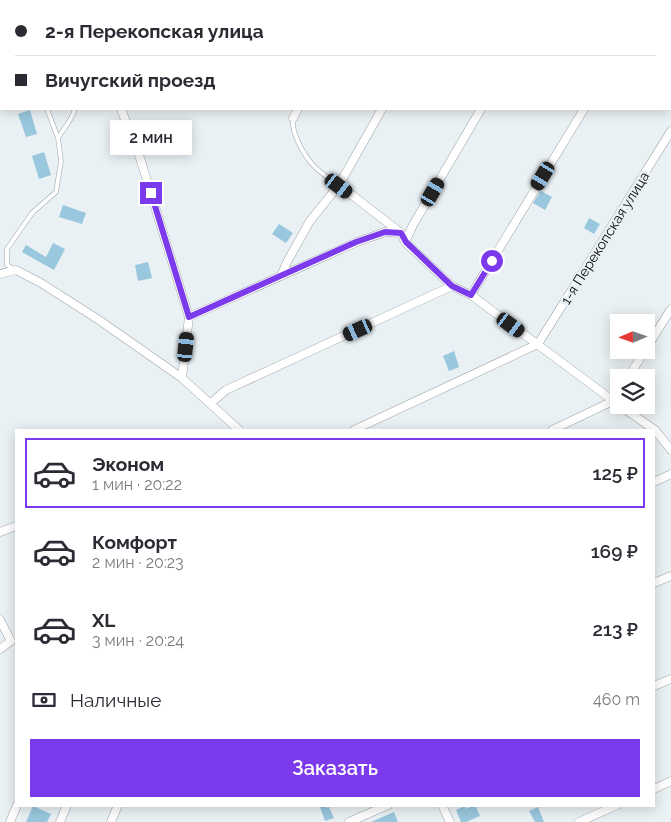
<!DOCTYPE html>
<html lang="ru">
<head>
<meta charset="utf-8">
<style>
  :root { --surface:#fff; --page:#f7f7f7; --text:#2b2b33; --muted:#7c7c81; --line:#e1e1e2; --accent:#7c3aed }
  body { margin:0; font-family:Raleway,sans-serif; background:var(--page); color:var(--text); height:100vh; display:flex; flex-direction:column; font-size:19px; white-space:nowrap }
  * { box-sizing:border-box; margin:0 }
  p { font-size:16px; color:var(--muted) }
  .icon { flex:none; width:28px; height:28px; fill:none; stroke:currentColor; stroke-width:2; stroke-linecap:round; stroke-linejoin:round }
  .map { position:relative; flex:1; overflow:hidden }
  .side { position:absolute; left:15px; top:429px; width:640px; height:378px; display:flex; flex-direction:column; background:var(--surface); border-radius:0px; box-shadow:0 2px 12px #0003 }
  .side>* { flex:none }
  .guide { position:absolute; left:0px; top:0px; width:671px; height:110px; box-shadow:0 2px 12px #0003; display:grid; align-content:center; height:110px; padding:0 15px; background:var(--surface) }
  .needle { width:32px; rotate:268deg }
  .fabs { position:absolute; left:610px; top:314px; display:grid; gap:10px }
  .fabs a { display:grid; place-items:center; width:45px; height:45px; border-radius:0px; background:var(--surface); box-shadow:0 2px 12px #0003; font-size:25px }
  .end { position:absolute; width:22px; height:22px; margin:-11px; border:6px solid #7c3aed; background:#fff; box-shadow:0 0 0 2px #fff }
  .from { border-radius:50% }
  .bubble { position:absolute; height:35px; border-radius:0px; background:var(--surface); box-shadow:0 2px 12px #0003; font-size:16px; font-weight:600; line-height:35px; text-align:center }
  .car { position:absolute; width:15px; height:30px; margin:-15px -8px; border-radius:6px; box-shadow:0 0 4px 1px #0007; background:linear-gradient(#222 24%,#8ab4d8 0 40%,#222 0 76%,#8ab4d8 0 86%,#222 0) }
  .guide b { display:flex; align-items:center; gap:18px; height:48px; font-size:19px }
  .guide b+b { border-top:1px solid var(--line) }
  .guide i { width:12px; height:12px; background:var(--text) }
  ul { padding:9px 0 0; list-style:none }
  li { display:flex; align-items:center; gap:15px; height:70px; margin:0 10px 8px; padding:0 5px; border:2px solid transparent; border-radius:0px }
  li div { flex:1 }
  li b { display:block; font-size:19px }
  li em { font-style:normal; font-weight:600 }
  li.on { border-color:var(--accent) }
  li>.icon { width:45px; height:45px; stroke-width:1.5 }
  .pay { display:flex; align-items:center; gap:12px; height:55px; padding:0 15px; font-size:19px }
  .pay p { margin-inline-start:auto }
  .button { display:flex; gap:10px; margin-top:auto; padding:10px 15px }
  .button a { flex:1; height:58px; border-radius:0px; background:var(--accent); color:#fff; font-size:20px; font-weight:600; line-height:58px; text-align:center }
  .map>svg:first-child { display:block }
</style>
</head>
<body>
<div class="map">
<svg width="671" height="822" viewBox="0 0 671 822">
  <rect width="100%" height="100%" fill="#eaf1f4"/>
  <path fill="#99c7dd" d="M30,110L37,134L26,137L18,114Z
    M44,152L51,175L39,179L32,156Z
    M541,191L552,197L545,210L533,203Z
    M63,205L86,213L82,224L59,217Z
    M589,218L600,224L594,234L584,228Z
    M279,224L293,233L286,243L272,234Z
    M53,243L65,249L54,270L22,252L26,245L46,257Z
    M148,262L152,278L138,281L135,265Z
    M454,351L459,367L449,371L443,356Z
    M326,805L327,808L329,807L334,818L325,821L320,807Z
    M475,805L480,816L466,822H461L456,810L465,806L466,809Z
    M33,806L51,814L47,822H26Z
    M538,807L544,822H535L529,811Z
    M394,812L398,822H371Z"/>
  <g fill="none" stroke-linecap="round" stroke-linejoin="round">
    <defs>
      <path id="service" d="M46,1L50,0
        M293,118C291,132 303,154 313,165C320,173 330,179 339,185
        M58,138C64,128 72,120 75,109
        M14,269L7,265V249L32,213L56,192L61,161L58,138L47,109"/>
      <path id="minor" d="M82,0L83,1
        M211,1V0
        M351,1L352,0
        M443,1L444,0
        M544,1L545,0
        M645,1L646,0
        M121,109L140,158L189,317L182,378
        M293,118L298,109
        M339,185L401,233L405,242L452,286L471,295L619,405
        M405,242L413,225L481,109
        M0,274L16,270L41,283L99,320L182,378L239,430
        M281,276L287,262L310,221L339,185L382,109
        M471,295L584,109
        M189,317L357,242L385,232L401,233
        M646,349L671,309
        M628,378L645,350
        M211,403L226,390L452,286
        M619,405L655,430L671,450
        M354,430L538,344L671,131
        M552,430L613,401L619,393
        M654,482L671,474
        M0,532L16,526
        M654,583L671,576
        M0,620L11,641L0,649
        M654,686L671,679
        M654,789L671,781
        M442,805L450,822
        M10,822L17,805
        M60,822L67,805
        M111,822L118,805
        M349,822L388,805
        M579,822L617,805"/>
      <path id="tertiary" d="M534,0L536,1
        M670,80L671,81"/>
    </defs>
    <use href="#service" stroke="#9da3a6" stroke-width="5"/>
    <use href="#minor" stroke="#9da3a6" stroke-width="9"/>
    <use href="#tertiary" stroke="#9da3a6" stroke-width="10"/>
    <use href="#service" stroke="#fff" stroke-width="4"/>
    <use href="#minor" stroke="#fff" stroke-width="8"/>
    <use href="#tertiary" stroke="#fff" stroke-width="9"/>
  </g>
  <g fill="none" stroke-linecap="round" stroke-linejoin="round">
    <path stroke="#7c3aed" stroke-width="6" d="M151,193L189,317L356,242L385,232L401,233L406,242L452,286L471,295L492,261"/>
  </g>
  <g text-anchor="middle" stroke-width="5" stroke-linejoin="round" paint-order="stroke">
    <g font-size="14" fill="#0b0d0e" stroke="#eaf1f4">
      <text transform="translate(605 238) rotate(-58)" y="5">1-я Перекопская улица</text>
    </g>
  </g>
</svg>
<div class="fabs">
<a><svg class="needle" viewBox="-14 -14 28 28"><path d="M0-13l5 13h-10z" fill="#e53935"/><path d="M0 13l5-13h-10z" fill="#7c7c81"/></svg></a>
<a><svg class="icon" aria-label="layers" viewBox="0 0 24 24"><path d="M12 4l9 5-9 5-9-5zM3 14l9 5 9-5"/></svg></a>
</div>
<i class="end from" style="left:492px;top:261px"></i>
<i class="end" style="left:151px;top:193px"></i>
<div class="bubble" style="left:110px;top:120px;width:82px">2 мин</div>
<i class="car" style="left:543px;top:176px;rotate:211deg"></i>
<i class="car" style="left:339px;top:186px;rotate:127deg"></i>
<i class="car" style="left:433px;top:192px;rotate:30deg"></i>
<i class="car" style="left:511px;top:325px;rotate:126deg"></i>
<i class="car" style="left:358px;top:330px;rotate:246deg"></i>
<i class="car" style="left:186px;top:347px;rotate:6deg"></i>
<div class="guide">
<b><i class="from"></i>2-я Перекопская улица</b>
<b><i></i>Вичугский проезд</b>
</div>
<section class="side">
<ul>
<li class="on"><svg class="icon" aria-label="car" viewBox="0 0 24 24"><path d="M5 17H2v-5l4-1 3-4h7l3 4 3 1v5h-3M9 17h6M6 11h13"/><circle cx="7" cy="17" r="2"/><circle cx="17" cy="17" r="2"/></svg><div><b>Эконом</b><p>1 мин · 20:22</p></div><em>125 ₽</em></li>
<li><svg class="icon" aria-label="car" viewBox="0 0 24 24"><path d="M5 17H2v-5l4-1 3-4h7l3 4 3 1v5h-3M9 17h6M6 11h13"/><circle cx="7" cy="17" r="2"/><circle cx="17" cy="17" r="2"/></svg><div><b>Комфорт</b><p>2 мин · 20:23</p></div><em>169 ₽</em></li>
<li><svg class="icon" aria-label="car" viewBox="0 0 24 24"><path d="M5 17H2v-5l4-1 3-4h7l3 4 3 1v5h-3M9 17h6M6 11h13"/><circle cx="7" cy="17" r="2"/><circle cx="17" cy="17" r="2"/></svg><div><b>XL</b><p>3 мин · 20:24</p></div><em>213 ₽</em></li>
</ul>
<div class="pay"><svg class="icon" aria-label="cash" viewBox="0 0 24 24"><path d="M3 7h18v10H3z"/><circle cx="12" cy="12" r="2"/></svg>Наличные<p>460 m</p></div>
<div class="button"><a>Заказать</a></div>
</section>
</div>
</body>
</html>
